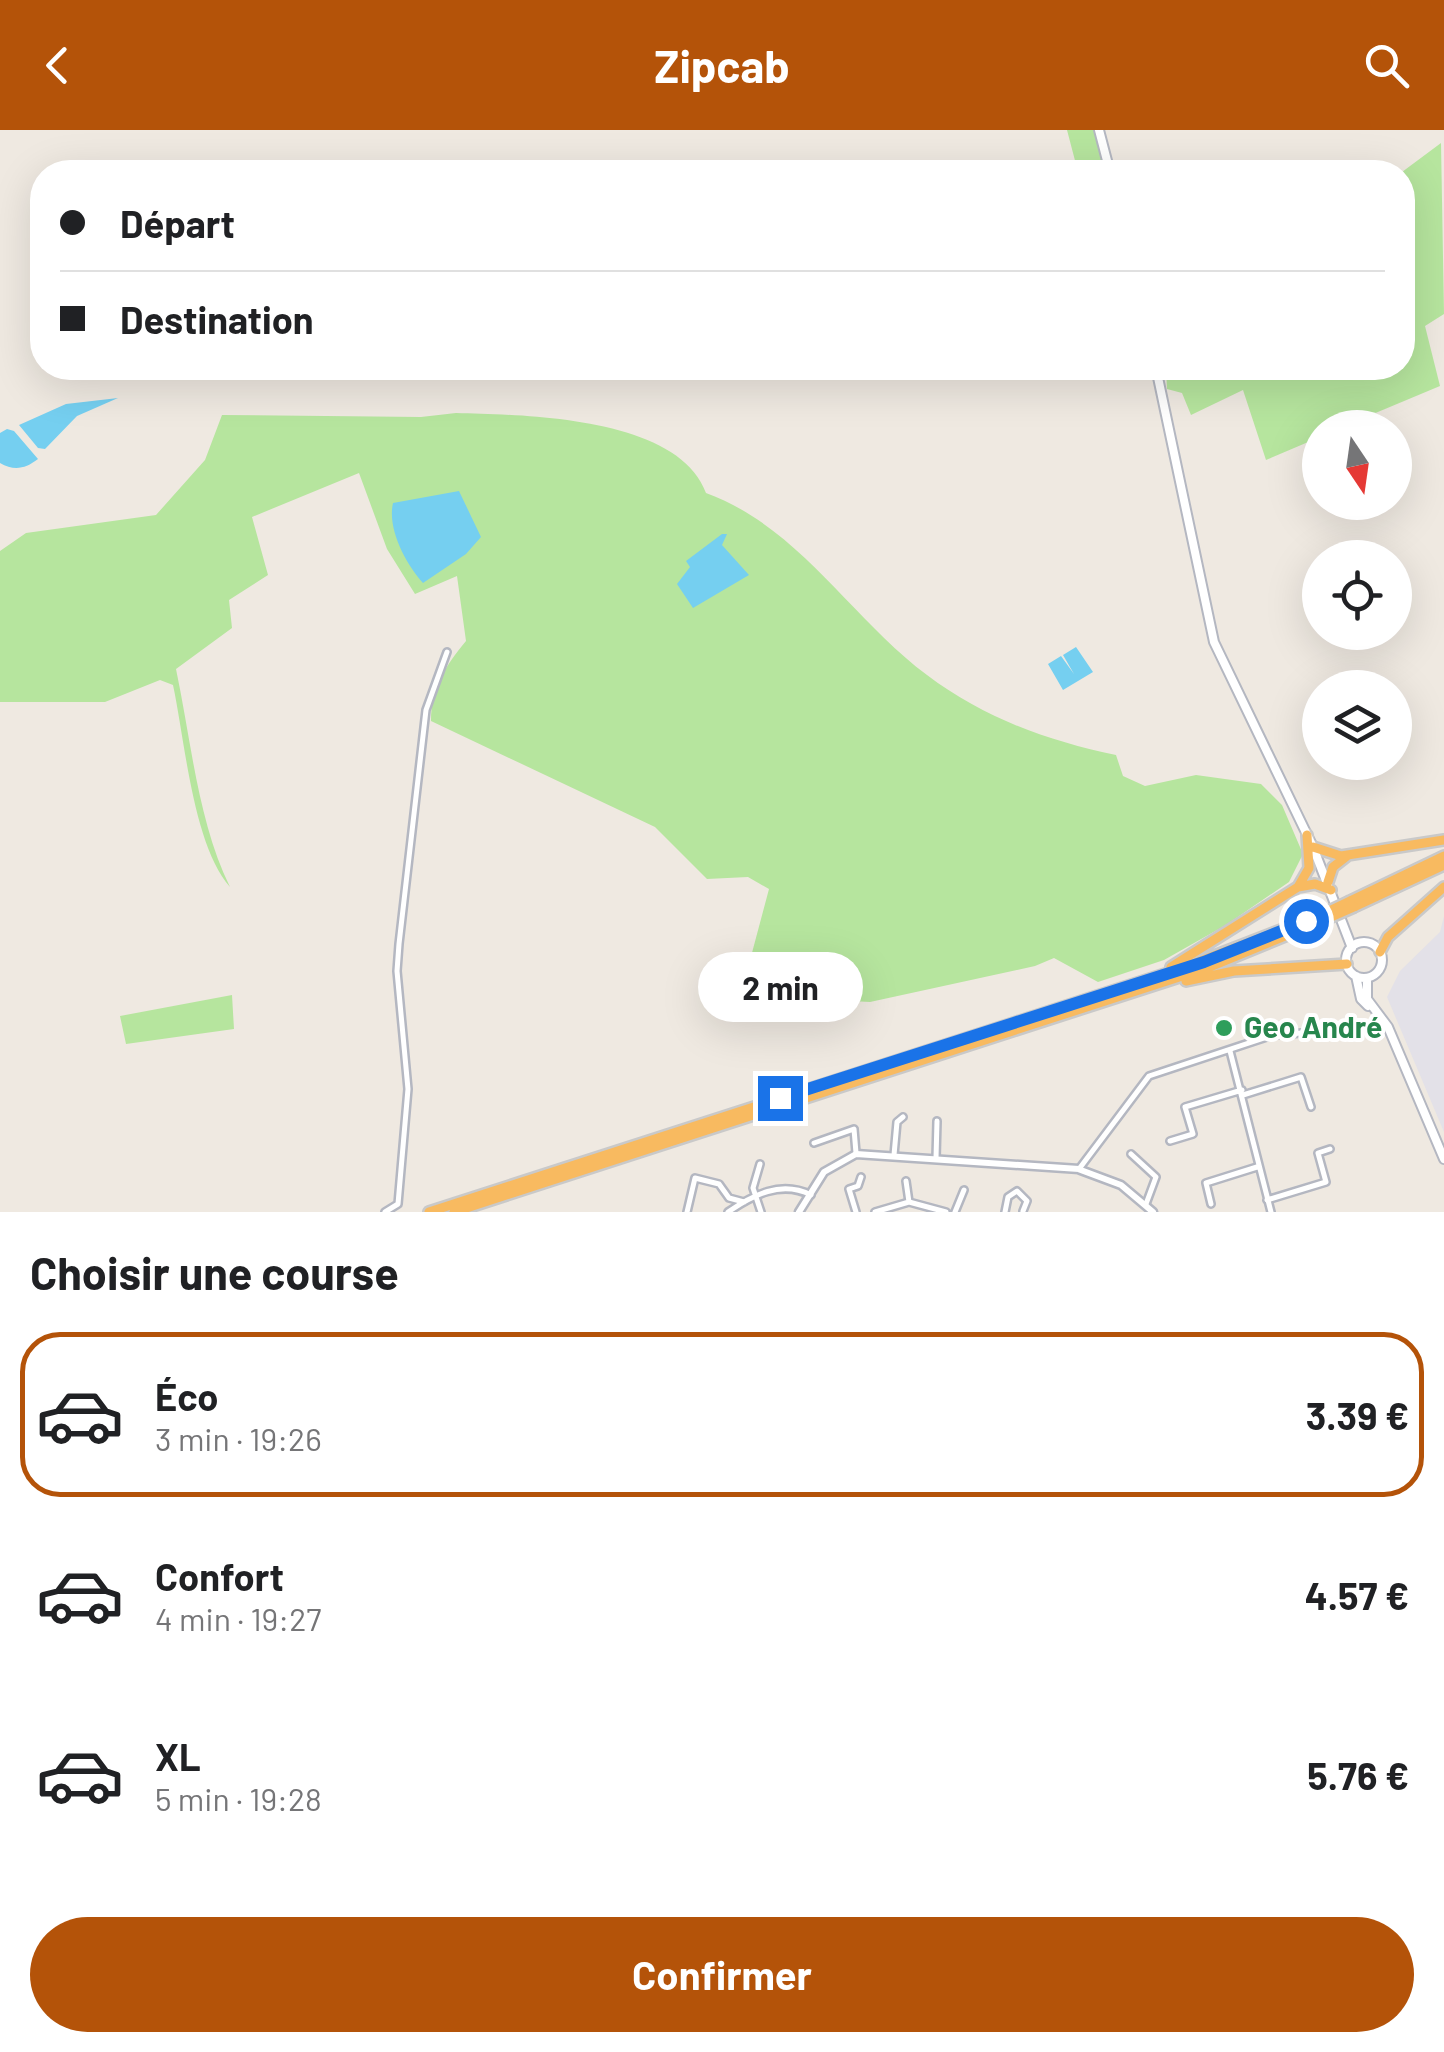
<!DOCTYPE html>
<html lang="fr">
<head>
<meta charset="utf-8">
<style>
  :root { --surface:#fff; --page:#f6f6f6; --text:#202124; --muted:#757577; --line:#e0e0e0; --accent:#b45309 }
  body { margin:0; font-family:Barlow,sans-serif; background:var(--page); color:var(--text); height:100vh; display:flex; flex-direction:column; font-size:38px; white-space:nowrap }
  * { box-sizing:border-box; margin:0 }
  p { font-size:32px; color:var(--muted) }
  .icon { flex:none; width:55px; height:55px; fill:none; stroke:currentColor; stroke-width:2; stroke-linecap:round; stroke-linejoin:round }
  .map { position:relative; height:1082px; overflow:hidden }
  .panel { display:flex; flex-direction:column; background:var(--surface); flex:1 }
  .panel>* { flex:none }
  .banner { position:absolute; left:30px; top:30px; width:1385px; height:220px; border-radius:40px; box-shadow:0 10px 40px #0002; display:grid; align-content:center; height:220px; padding:0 30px; background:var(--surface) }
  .needle { width:65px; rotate:167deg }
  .fabs { position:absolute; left:1302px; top:280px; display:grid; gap:20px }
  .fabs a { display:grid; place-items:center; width:110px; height:110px; border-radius:50%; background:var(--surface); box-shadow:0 10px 40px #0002; font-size:50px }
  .end { position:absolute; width:45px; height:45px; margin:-22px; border:12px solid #1a73e8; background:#fff; box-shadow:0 0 0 5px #fff }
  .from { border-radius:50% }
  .bubble { position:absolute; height:70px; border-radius:35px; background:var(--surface); box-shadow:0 10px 40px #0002; font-size:32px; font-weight:700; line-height:70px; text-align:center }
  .banner b { display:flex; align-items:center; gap:35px; height:95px; font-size:38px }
  .banner b+b { border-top:2px solid var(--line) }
  .banner i { width:25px; height:25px; background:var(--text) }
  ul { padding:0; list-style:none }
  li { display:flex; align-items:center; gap:30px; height:165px; margin:0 20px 15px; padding:0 10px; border:5px solid transparent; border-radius:40px }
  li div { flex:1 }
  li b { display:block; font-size:38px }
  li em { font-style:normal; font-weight:700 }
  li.current { border-color:var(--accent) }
  li>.icon { width:90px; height:90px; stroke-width:1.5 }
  h2 { padding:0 30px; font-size:45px; line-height:120px }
  .cta { display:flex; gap:20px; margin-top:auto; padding:20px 30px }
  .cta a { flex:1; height:115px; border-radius:60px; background:var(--accent); color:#fff; font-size:40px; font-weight:700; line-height:115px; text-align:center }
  header { display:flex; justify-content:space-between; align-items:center; height:130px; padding:0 30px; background:var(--accent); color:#fff; font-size:45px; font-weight:700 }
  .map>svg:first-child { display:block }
</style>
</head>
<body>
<header><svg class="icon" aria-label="back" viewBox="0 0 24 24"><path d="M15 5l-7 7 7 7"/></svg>Zipcab<svg class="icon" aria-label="search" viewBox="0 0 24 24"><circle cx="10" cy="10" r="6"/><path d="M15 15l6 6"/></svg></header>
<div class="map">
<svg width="1444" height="1082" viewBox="0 0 1444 1082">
  <rect width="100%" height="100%" fill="#efe9e1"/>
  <path fill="#e3e1e8" d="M1444,786V1002L1387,867L1400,841L1440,802Z"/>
  <path fill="#b6e59e" d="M1067,0H1096L1106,42H1078Z
    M1441,13L1444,184L1425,196L1440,256L1342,297L1320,298V307L1266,330L1243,260L1191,285L1182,263L1167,259L1166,238H1402V42Z
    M456,283C523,285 678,286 706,363C799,397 850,487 927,545C984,588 1048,611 1116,625L1123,646L1145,656L1196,645L1261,654L1282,675L1303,724L1289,752L1226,795L1164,830L1098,852L1054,828L1035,836L870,872L831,870L737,879L769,759L748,747L707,749L655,697L431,591C431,558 446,535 466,511L457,446L415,464L387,419L359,343L252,387L268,445L229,470L232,498L176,539C191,610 198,692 230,757C193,715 185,611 173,555L160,550L105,572H0V421L26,403L156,385L205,330L222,285L421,287Z
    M232,865L234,899L126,914L120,886Z"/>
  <path fill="#75cff0" d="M118,268L77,286L45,319L38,318L19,295L66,274Z
    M7,299L14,301L38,329C25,339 14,341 0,333V303Z
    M459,361L481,407L466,424L423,453C406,434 387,399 393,373Z
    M722,404H727L722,415L749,445L693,478L677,454L690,437L686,431Z
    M1076,517L1093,542L1063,560L1048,534L1061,526L1074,544L1063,525Z"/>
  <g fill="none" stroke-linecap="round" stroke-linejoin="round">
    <defs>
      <path id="minor" d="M1230,921L1271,1082
        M1243,965L1301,947L1311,977
        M1170,1011L1193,1004L1185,977L1242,960
        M814,1013L854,999L856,1023
        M1131,1024L1156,1047L1146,1074
        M894,1025L897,992L903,987
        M936,1028L937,991
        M760,1034L753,1058L761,1082
        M1079,1039L1149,946L1273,905L1302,903
        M906,1051L909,1072
        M1267,1070L1326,1052L1318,1023L1330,1019
        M1211,1074L1206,1053L1257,1037
        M385,1082L398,1074L408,959L397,841L399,814L426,580L447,522
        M687,1082L695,1048L719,1054L729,1068L744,1072
        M728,1082C753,1065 781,1050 811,1065
        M856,1082L849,1059L858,1056L861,1047
        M875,1082L909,1072L946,1082
        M955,1082L964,1060
        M1005,1082L1008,1067L1017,1061L1027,1071L1023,1081"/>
      <path id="tertiary" d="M1078,1039L1121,1055L1153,1082
        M799,1082L824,1042L856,1024L1079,1039"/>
      <path id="secondary" d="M1099,0L1110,42
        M1156,238L1214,512L1313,717L1352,818
        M1346 830a18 18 0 1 1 36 0a18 18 0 1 1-36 0Z
        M1356,846L1361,869L1368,876
        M1367,848V869L1388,897L1444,1029"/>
      <path id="trunk" d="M1313,717L1341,726L1444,710
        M1328,752L1333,737L1347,726
        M1298,757L1315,754L1331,760
        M1350,771L1444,726
        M1354,777L1444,735
        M1380,822L1388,807L1444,757
        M1171,837L1298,757L1309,738L1307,705
        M1186,851L1234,841L1347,834
        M429,1082L1175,841L1325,783
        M454,1082L1207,838L1329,788"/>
    </defs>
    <use href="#minor" stroke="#b4b7c1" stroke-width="10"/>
    <use href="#tertiary" stroke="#b4b7c1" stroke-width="11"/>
    <use href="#secondary" stroke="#b4b7c1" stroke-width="12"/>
    <use href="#trunk" stroke="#c9c9c9" stroke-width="14"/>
    <use href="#minor" stroke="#fff" stroke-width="5"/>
    <use href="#tertiary" stroke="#fff" stroke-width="6"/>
    <use href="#secondary" stroke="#fff" stroke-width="8"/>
    <use href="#trunk" stroke="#f8ba60" stroke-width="9"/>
    <defs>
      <path id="trunk-bridge" d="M1325,783L1350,771
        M1329,788L1354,777"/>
    </defs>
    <use href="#trunk-bridge" stroke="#c9c9c9" stroke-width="14" stroke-linecap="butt"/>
    <use href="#trunk-bridge" stroke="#f8ba60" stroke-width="9"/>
  </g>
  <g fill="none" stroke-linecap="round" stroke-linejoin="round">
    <path stroke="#1a73e8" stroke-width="12" d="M780,968L1204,832L1306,791"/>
  </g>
  <circle fill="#2e9e5b" stroke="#fff" stroke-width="4" cx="1224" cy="898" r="10"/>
  <g text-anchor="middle" stroke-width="8" stroke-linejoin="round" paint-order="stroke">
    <g font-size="30" font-weight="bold" fill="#27864d" stroke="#fff" text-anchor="start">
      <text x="1244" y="908">Geo André</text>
    </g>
  </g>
</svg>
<div class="fabs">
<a><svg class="needle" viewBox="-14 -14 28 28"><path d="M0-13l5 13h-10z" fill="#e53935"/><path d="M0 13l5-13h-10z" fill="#757577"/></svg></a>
<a><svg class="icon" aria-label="locate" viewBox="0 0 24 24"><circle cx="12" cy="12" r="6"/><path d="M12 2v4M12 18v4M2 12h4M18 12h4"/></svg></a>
<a><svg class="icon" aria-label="layers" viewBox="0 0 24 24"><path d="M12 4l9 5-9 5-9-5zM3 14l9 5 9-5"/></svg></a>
</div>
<i class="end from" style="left:1306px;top:791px"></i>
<i class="end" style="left:780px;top:968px"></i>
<div class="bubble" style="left:698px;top:822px;width:165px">2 min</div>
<div class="banner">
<b><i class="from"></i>Départ</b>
<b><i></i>Destination</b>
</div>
</div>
<section class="panel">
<h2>Choisir une course</h2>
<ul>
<li class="current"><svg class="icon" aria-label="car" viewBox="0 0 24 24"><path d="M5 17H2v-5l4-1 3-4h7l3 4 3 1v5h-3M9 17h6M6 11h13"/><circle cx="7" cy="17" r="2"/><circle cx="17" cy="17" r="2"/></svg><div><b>Éco</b><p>3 min · 19:26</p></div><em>3.39 €</em></li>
<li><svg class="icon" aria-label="car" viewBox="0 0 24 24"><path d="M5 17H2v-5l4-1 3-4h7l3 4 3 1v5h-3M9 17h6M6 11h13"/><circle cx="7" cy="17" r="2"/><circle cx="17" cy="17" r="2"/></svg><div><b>Confort</b><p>4 min · 19:27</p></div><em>4.57 €</em></li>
<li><svg class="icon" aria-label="car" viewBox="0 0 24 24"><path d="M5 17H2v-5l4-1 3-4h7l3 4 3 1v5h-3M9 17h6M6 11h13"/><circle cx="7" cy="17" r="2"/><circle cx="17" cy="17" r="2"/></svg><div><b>XL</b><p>5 min · 19:28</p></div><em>5.76 €</em></li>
</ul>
<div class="cta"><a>Confirmer</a></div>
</section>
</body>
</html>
